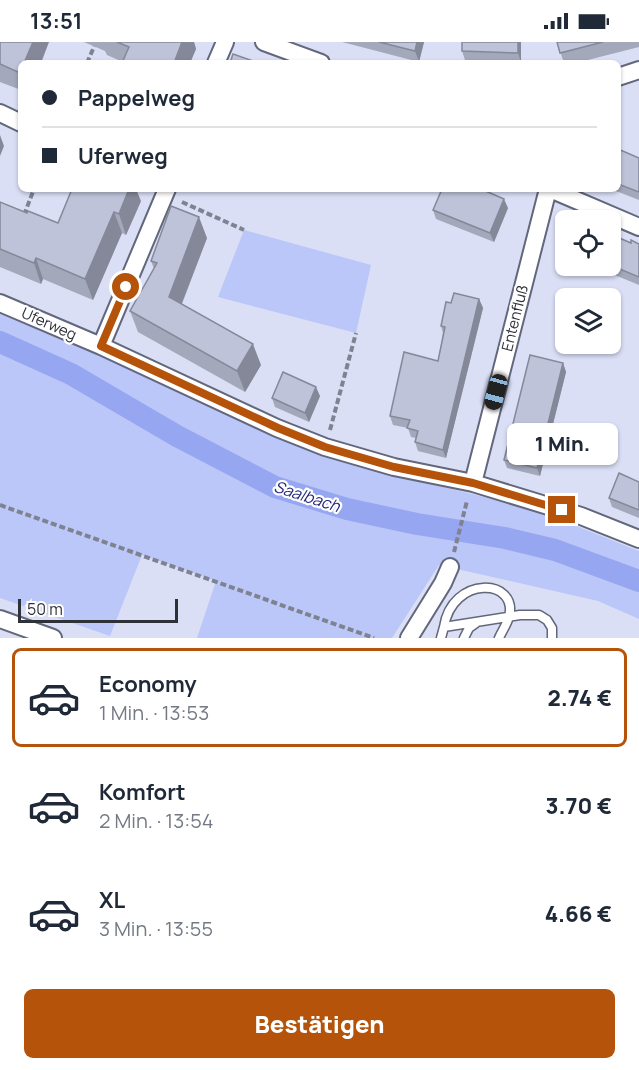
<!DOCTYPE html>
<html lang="de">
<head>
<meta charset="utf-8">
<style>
  :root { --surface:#fff; --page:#f6f6f7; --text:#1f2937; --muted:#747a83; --line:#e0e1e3; --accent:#b45309 }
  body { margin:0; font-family:Manrope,sans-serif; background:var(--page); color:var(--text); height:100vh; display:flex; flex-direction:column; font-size:22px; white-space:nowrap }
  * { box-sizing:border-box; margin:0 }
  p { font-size:20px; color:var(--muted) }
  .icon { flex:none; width:33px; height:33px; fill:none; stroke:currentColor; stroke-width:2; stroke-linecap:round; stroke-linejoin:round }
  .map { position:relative; height:596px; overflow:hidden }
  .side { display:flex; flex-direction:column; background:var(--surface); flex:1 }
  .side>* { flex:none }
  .banner { position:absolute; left:18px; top:18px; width:603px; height:132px; border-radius:9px; box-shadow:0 2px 4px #0004; display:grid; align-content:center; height:132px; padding:0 24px; background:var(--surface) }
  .controls { position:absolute; left:555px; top:168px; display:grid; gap:12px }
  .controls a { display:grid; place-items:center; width:66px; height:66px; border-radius:9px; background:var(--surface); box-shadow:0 2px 4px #0004; font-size:30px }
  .scale { position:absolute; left:18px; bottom:15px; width:160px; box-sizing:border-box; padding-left:6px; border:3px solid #2f3139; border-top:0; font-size:16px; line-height:21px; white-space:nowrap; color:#2f3139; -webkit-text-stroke:4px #fff; paint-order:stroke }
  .end { position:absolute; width:27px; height:27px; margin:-14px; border:8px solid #b45309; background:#fff; box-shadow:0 0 0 3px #fff }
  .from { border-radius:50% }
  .bubble { position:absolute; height:42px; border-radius:9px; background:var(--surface); box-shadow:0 2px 4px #0004; font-size:20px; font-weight:800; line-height:42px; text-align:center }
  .car { position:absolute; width:18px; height:36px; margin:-18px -9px; border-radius:8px; box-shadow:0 0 4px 2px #0007; background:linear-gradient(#222 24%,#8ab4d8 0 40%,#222 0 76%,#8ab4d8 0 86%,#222 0) }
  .banner b { display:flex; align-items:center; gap:21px; height:57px; font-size:22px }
  .banner b+b { border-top:2px solid var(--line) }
  .banner i { width:15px; height:15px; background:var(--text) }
  ul { padding:10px 0 0; list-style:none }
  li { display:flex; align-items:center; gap:18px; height:99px; margin:0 12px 9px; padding:0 12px; border:3px solid transparent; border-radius:9px }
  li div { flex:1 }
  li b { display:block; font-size:22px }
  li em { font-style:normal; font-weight:800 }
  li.current { border-color:var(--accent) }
  li>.icon { width:54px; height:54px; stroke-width:1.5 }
  .cta { display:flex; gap:12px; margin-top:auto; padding:12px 24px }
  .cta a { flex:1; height:69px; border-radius:9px; background:var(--accent); color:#fff; font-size:24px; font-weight:800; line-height:69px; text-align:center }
  .status { display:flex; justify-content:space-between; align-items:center; height:42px; padding:0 30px; background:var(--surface); direction:ltr }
  .status svg { height:16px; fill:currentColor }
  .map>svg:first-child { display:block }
</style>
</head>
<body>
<div class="status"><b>13:51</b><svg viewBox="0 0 49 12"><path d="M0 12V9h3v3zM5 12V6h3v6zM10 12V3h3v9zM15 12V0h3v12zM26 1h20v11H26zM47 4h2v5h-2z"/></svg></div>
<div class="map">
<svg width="639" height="596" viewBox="0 0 639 596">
  <rect width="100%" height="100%" fill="#dadff6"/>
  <path fill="#bbc7f9" d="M244,188L371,223L356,291L218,255Z
    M0,267L245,381L336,418L536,468L639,509V577L598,559L439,523L392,596H197L216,539L142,513L110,594L0,556Z"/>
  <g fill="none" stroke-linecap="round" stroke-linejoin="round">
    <path stroke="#97a6f0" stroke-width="22" d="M0,300L71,332L177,394L275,445L347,467L417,482L505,496L555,508L639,539"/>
    <defs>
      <path id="lane" d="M444,585C452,533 519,536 509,575C507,582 502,589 499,596
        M441,596L444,585L520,573H539L547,578L552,586V596
        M464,596L469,586L476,581"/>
      <path id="street" d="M264,0L321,21
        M216,21L225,0
        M618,35L639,28
        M0,71L21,81
        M550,147L639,185
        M0,261L101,304L277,386L325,405L394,425L473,441L581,474L639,497
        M101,304L167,147
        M473,441L548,147
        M0,577L53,596
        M409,596L443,541L450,525"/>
    </defs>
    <use href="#lane" stroke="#62677b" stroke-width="11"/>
    <use href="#street" stroke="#62677b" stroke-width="20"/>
    <path stroke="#7e8291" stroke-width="4" stroke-dasharray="6 3" stroke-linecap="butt" d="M87,21L96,0
      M182,160L244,188
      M24,173L34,147
      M330,388L356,291
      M0,463L374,596
      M454,510L467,459"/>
    <use href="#lane" stroke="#fff" stroke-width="8"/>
    <use href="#street" stroke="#fff" stroke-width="16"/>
  </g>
  <path fill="#a3a8bb" d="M0,0L21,21V48L0,40Z
    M84,0H194L196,7L190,21H122L123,20L107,13L105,9Z
    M342,0H424L419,20Z
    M521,0V20L465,18L462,9Z
    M557,0H639V5L576,21H564Z
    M618,107L639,116V158L616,149V147H618Z
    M141,159L126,193L122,191L93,258L43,237L41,242L0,225V160L27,171L58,181Z
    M508,166L494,200L436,177L433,168Z
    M565,183L566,212L561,210L558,201Z
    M207,196L182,262L261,323L245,350L138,290L130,269L154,227L151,219Z
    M639,202V243L593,224H610Z
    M479,257L483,266L446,416L418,409L415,400L416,396L411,395L408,386L393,383L390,374L438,319L443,291L441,284L451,261Z
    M563,321L566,330L540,434L507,426L504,418Z
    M320,354L309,380L275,365L272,356Z
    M639,440V476L612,465L609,456Z"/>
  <path fill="#858898" d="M33,0H49L41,21H24Z
    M182,0H194L196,7L190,21H174Z
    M417,0H424L419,20L415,9Z
    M518,0H521V20L518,11Z
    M618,74L621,83L618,98Z
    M0,93L4,104L0,114Z
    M129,147H136L141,159L126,193L119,172Z
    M504,157L508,166L494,200L490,191Z
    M114,170L122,191L93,258L85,237Z
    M199,175L207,196L176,276L169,255Z
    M36,216L43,237L41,242L34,221Z
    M479,257L483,266L446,416L443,408Z
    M253,302L261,323L245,350L237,329Z
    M563,321L566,330L540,434L537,426Z
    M316,345L320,354L309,380L305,371Z"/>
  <path fill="#bec3d9" stroke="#858898" stroke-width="1.5" d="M0,0H33L24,21H21L20,31L0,22Z
    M117,0H182L174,21H122L129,5Z
    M379,0H417L415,9Z
    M462,0H518V11L462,9Z
    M557,0H603L560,11Z
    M233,12L259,21H230Z
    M618,107L639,116V150L618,142Z
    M72,147H129L119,172L114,170L85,237L36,216L34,221L0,207V160L27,171L28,169L58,181Z
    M442,147H481L504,157L490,191L433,168Z
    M171,164L199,175L169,255L253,302L237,329L130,269L157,221L151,219Z
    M565,183H566V204L558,201Z
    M610,192L631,201V198L639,202V235L610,223Z
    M454,251L479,257L443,408L415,400L418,389L407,386L410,378L390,374L404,310L438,319L445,285L441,284L446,260L451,261Z
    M530,313L563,321L537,426L504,418Z
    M283,330L316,345L305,371L272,356Z
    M619,431L639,440V468L609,456Z"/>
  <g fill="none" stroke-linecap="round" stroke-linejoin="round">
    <path stroke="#b45309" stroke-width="8" d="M126,245L101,304L278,386L325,405L394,425L473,441L562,468"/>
  </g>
  <g text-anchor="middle" stroke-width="4.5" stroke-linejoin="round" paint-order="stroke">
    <g font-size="15" fill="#2f3139" stroke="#fff">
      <text transform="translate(515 276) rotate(-76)" y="5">Entenfluß</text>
      <text transform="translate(49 282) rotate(24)" y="5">Uferweg</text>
    </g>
    <g font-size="16" font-style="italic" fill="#24267a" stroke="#fff">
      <text transform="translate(307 454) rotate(18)" y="6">Saalbach</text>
    </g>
  </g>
</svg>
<div class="controls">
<a><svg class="icon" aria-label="locate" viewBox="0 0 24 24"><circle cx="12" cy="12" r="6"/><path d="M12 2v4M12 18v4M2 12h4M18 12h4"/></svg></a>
<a><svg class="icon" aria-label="layers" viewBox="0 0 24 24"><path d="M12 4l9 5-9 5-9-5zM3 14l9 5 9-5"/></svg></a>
</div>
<div class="scale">50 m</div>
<i class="end from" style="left:126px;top:245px"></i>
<i class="end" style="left:562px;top:468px"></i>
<div class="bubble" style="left:507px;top:381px;width:111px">1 Min.</div>
<i class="car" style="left:496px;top:350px;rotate:195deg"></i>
<div class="banner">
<b><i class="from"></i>Pappelweg</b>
<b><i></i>Uferweg</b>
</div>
</div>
<section class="side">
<ul>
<li class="current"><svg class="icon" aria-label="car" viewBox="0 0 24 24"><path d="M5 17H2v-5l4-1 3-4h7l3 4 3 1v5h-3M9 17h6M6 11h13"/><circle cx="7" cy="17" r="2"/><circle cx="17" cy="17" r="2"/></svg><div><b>Economy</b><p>1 Min. · 13:53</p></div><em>2.74 €</em></li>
<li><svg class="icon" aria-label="car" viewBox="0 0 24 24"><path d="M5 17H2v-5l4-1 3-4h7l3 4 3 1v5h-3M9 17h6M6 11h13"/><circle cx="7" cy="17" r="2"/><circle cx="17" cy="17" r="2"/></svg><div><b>Komfort</b><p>2 Min. · 13:54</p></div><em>3.70 €</em></li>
<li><svg class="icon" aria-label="car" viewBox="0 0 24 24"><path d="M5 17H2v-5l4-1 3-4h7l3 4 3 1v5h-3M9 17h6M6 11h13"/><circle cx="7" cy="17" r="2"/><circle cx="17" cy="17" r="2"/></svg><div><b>XL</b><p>3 Min. · 13:55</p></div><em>4.66 €</em></li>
</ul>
<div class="cta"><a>Bestätigen</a></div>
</section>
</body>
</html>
